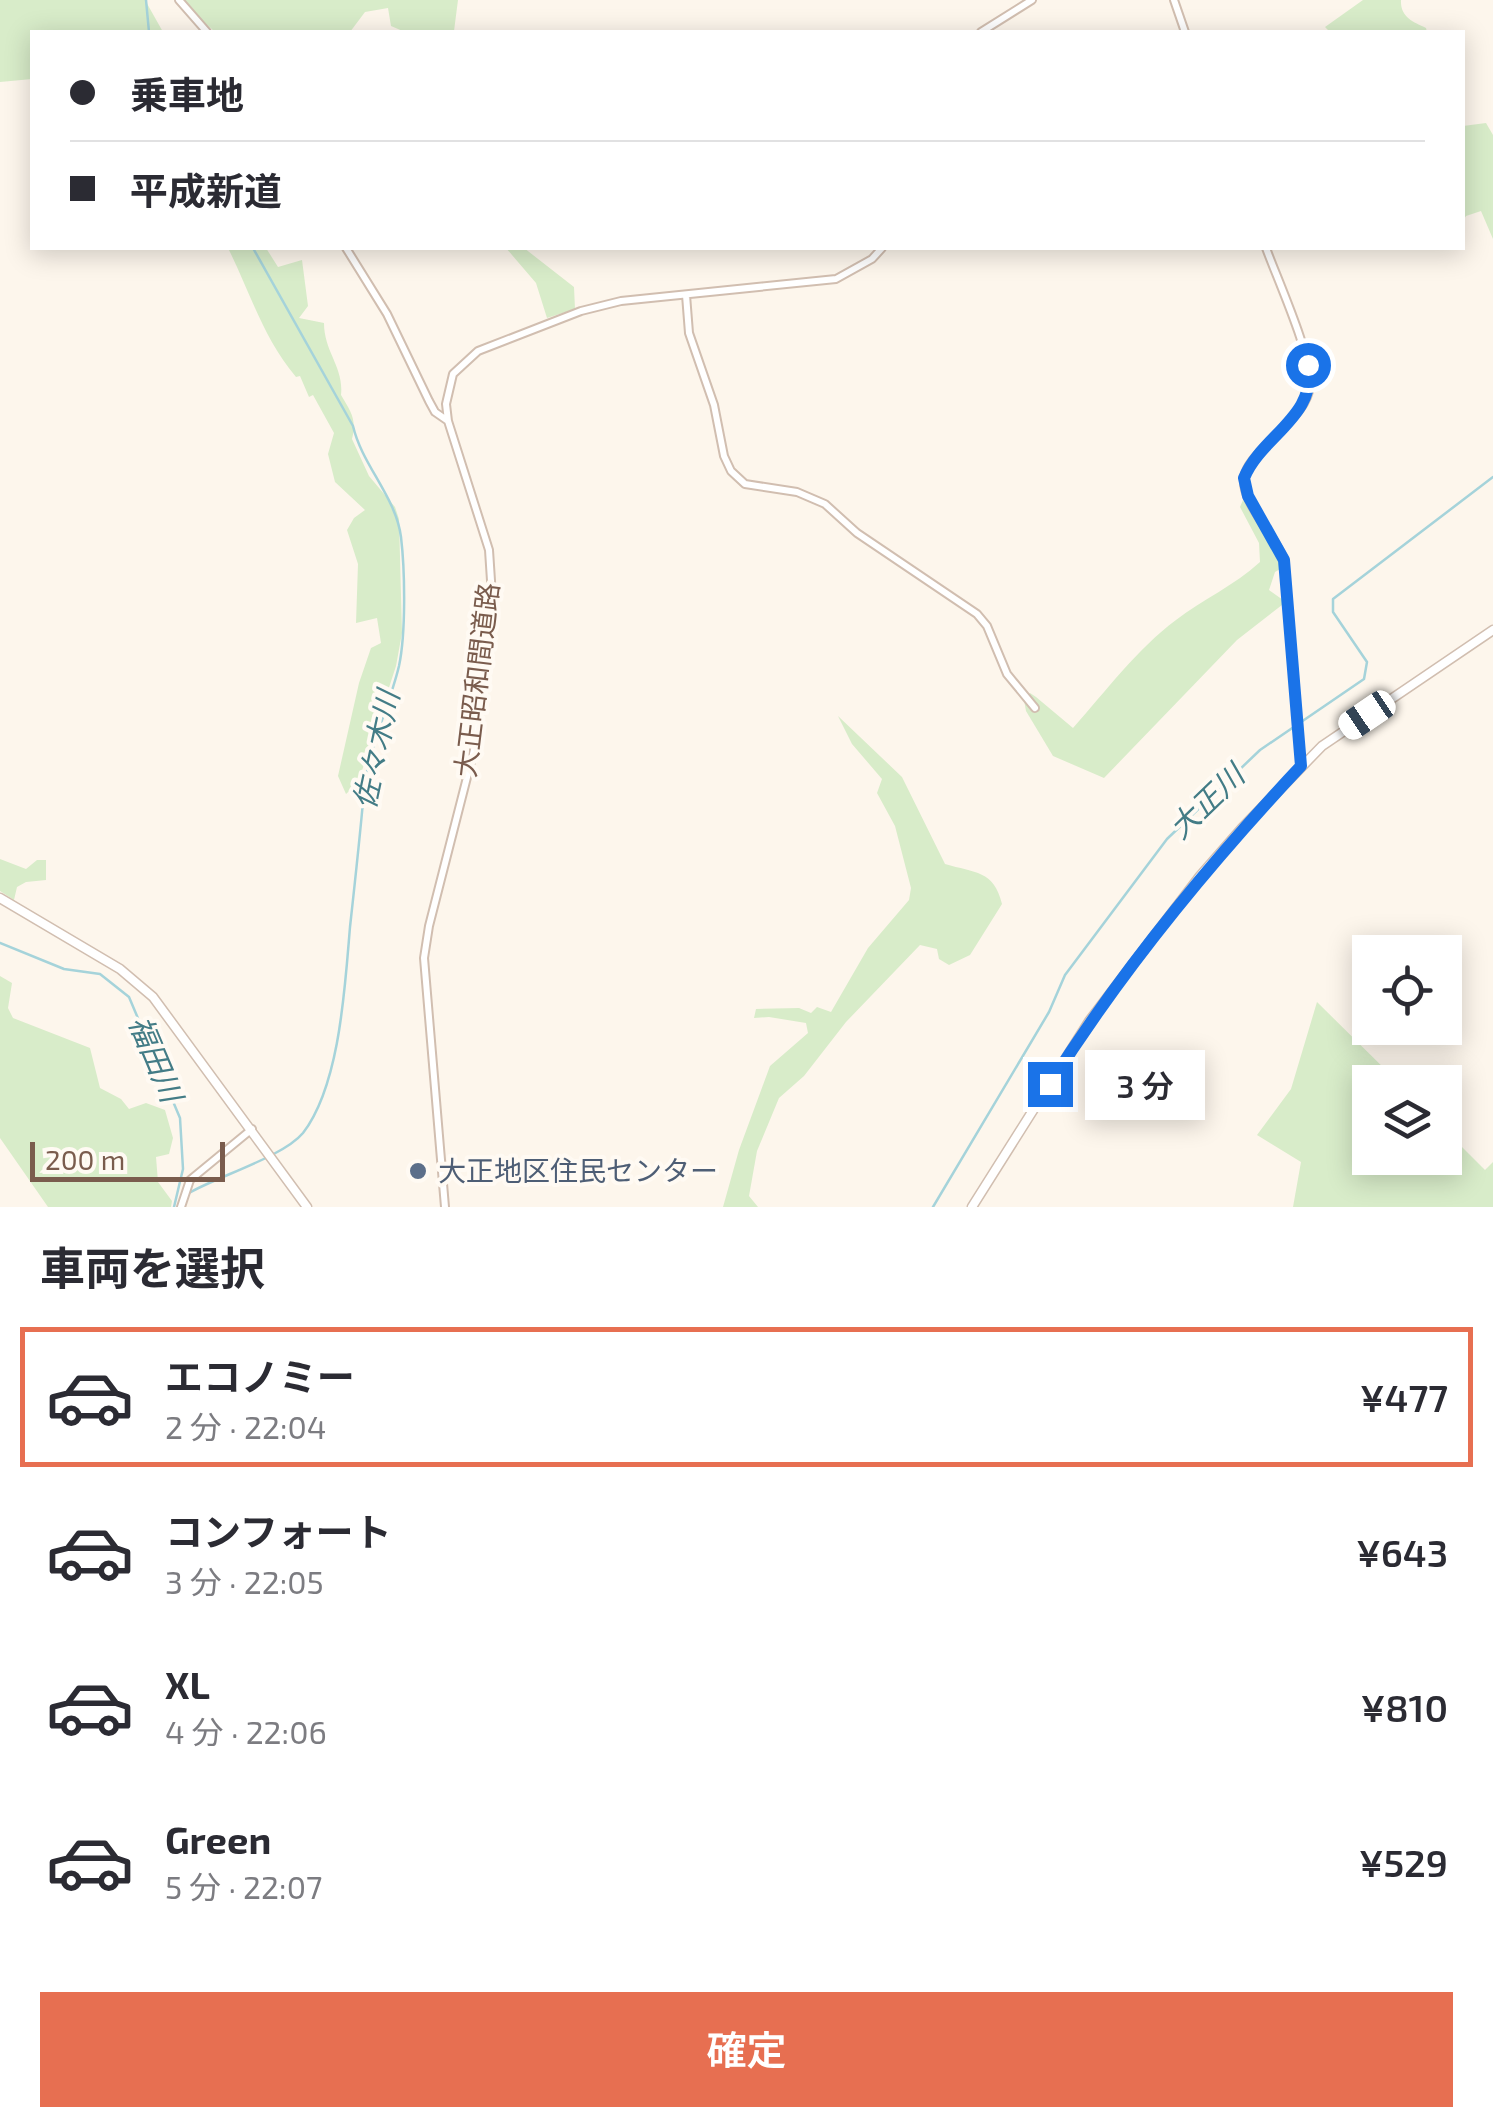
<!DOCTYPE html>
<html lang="ja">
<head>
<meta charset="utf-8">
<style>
  :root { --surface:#fff; --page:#f7f7f7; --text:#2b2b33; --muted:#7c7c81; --line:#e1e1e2; --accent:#e76f51 }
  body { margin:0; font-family:"Exo 2","Noto Sans JP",sans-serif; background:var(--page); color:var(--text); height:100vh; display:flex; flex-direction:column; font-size:38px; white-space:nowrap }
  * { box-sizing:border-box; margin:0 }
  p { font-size:32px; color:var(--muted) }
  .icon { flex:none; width:55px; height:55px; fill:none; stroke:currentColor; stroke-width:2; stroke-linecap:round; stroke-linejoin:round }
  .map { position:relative; height:1207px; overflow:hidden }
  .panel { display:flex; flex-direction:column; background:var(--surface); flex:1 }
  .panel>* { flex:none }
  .guide { position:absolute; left:30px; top:30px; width:1435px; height:220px; border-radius:0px; box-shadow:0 5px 25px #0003; display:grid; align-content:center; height:220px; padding:0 40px; background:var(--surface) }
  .buttons { position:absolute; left:1352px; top:935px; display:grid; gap:20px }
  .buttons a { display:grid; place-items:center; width:110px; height:110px; border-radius:0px; background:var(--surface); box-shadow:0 5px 25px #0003; font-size:50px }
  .scale { position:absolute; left:30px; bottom:25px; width:195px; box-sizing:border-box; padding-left:10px; border:5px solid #7a5c4d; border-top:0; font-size:28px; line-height:35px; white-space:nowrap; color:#7a5c4d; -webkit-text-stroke:8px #fffaf3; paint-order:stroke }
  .end { position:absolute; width:45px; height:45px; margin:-22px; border:12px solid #1a73e8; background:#fff; box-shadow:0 0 0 5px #fff }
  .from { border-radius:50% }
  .bubble { position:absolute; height:70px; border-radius:0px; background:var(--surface); box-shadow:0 5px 25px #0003; font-size:32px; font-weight:600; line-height:70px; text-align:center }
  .car { position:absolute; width:30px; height:60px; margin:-30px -15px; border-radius:12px; box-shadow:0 0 8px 2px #0007; background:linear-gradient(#fff 24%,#345 0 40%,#fff 0 76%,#345 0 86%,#fff 0) }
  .guide b { display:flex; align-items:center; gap:35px; height:95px; font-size:38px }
  .guide b+b { border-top:2px solid var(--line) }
  .guide i { width:25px; height:25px; background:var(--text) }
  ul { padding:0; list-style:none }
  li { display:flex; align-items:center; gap:30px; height:140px; margin:0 20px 15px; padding:0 20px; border:5px solid transparent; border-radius:0px }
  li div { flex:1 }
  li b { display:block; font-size:38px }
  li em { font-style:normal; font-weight:600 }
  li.current { border-color:var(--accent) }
  li>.icon { width:90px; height:90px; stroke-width:1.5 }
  h2 { padding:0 40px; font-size:45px; line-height:120px }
  .button { display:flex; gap:20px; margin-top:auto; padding:20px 40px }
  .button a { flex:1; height:115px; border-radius:0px; background:var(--accent); color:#fff; font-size:40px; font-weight:600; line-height:115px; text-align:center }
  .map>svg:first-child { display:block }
</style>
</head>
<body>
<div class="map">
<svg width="1493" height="1207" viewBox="0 0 1493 1207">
  <rect width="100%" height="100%" fill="#fdf6ec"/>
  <path fill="#d8ecc9" d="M0,0H145L163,32H32V79L0,82Z
    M180,0H458L454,31L449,32H405L391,26L388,8L365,12L350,32H215Z
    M1363,0H1401C1400,17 1413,22 1426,28L1427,32H1330L1325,27Z
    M1486,123L1493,135V239L1481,211L1466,216L1463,221V126Z
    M228,248H266L278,267L302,260L308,306L299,318L324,323C324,352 344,367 341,395C351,412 357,419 352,439L369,476L395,507L399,519L402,633L396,666L358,783L346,794L338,776L359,683L371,648L381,643L377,618L356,623L358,564L347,530L354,518L365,510L335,482L328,454L334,433L313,395L309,397L300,376L296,377C263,338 250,292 228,248Z
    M506,248H524L574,287L575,309L547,318L536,283Z
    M1243,500L1278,549L1282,568L1275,572L1269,590L1283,600L1282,605L1237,640L1104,778L1053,756L1026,711L1024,700L1030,693L1036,697L1073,728C1106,691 1137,649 1176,620C1203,599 1234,586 1260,562L1259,543L1240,507Z
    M838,716L902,777L945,864C975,873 994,870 1002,904L970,955L949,965L939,959L937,949L920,945L846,1022L804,1076L779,1098L757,1151L749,1196L758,1207H723L739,1150L770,1066L808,1033L806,1023L769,1017L754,1018L756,1009L799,1008L811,1013L817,1007L831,1012L868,948L909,900L911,888L895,826L877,793L882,779L852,744Z
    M0,859L26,869L37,860H46V880L26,882L17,887L14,900L0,891Z
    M0,976L12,983L8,1008L13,1018L90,1048L100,1088L121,1099L129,1109L146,1103L165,1110L173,1138L169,1154L156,1157L158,1182L172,1201L171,1207H48L0,1138Z
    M1317,1002L1398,1082H1370V1158H1445V1130L1485,1170L1493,1162V1207H1293L1301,1162L1257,1135L1291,1089Z"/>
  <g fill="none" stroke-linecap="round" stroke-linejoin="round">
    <path stroke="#a5d3da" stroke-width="2.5" d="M146,0L149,32
      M0,943L64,969L100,974L129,997L180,1118L183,1169L174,1207
      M189,1193C218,1176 283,1157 303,1133C340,1085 345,986 350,927C355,882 360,836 364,791C368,748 389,708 399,666C406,633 405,571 401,537C396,497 362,465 353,426L253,248
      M933,1207L1049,1012L1065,975L1167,839L1260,750L1364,679L1367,662L1333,612V599L1493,477"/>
    <defs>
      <path id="minor" d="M179,0L207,32
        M1174,0L1185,32
        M981,32L1032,0
        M346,248L387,314L429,401L435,412L448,421
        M1266,248C1276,276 1314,360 1310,386C1308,404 1293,418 1281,430C1270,443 1246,461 1244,478C1241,502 1276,537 1284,560L1301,765
        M686,295L689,333L714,405L724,456L731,471L745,484L797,492L825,504L857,533L977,614L987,626L1007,674L1035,708
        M181,1207L190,1180L252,1129
        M445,1207L424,958L429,926L474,750L492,596L489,550L448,421L446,404L453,374L478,351L581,311L621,301L836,279L872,259L882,248"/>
      <path id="tertiary" d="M0,898L120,969L153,997L307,1207
        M972,1207L1090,1020L1200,876L1242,828L1322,746L1493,630"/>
    </defs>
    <use href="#minor" stroke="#d1beb0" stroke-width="10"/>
    <use href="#tertiary" stroke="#d1beb0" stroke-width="11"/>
    <use href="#minor" stroke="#fff" stroke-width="6"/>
    <use href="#tertiary" stroke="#fff" stroke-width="8"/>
  </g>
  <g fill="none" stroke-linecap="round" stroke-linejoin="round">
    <path stroke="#1a73e8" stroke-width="12" d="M1050,1084C1123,968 1208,865 1301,766L1284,560L1248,496L1244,478C1261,436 1318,416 1308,365"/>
  </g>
  <circle fill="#5c6f8a" stroke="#fffaf3" stroke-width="4" cx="418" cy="1171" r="10"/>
  <g text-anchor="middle" stroke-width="8" stroke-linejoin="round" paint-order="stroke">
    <g font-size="28" fill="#7a5c4d" stroke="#fffaf3">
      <text transform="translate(477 680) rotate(-83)" y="10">大正昭和間道路</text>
    </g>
    <g font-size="28" fill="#4e5e75" stroke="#fffaf3" text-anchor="start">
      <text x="438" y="1181">大正地区住民センター</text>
    </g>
    <g font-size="30" font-style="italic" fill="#437c86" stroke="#fffaf3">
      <text transform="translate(377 750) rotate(-78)" y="10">佐々木川</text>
      <text transform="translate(1207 802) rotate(-44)" y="10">大正川</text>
      <text transform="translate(155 1059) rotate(67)" y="10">福田川</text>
    </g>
  </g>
</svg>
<div class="buttons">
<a><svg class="icon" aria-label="locate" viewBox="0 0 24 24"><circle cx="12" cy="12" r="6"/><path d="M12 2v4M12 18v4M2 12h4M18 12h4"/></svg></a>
<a><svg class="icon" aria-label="layers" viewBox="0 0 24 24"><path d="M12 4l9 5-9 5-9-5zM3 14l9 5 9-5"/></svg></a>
</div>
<div class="scale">200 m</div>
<i class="end from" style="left:1308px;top:365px"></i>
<i class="end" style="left:1050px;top:1084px"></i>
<div class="bubble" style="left:1085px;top:1050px;width:120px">3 分</div>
<i class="car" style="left:1367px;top:715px;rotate:236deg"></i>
<div class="guide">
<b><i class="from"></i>乗車地</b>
<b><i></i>平成新道</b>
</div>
</div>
<section class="panel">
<h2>車両を選択</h2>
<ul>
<li class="current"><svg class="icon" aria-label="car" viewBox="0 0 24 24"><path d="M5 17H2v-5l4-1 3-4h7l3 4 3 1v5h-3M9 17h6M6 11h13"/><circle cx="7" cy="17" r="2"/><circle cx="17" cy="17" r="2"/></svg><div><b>エコノミー</b><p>2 分 · 22:04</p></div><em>¥477</em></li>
<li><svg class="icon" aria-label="car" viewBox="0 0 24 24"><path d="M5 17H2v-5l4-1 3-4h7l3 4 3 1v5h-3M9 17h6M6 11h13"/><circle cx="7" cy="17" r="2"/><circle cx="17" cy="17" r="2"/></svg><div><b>コンフォート</b><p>3 分 · 22:05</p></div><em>¥643</em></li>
<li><svg class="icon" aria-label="car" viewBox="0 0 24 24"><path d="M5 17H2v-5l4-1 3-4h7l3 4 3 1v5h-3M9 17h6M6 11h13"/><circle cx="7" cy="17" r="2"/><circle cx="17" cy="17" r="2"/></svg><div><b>XL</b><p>4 分 · 22:06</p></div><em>¥810</em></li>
<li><svg class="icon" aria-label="car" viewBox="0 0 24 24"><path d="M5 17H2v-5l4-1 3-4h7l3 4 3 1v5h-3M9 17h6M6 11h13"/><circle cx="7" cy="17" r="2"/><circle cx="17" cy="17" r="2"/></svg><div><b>Green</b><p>5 分 · 22:07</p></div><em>¥529</em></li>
</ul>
<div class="button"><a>確定</a></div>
</section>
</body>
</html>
